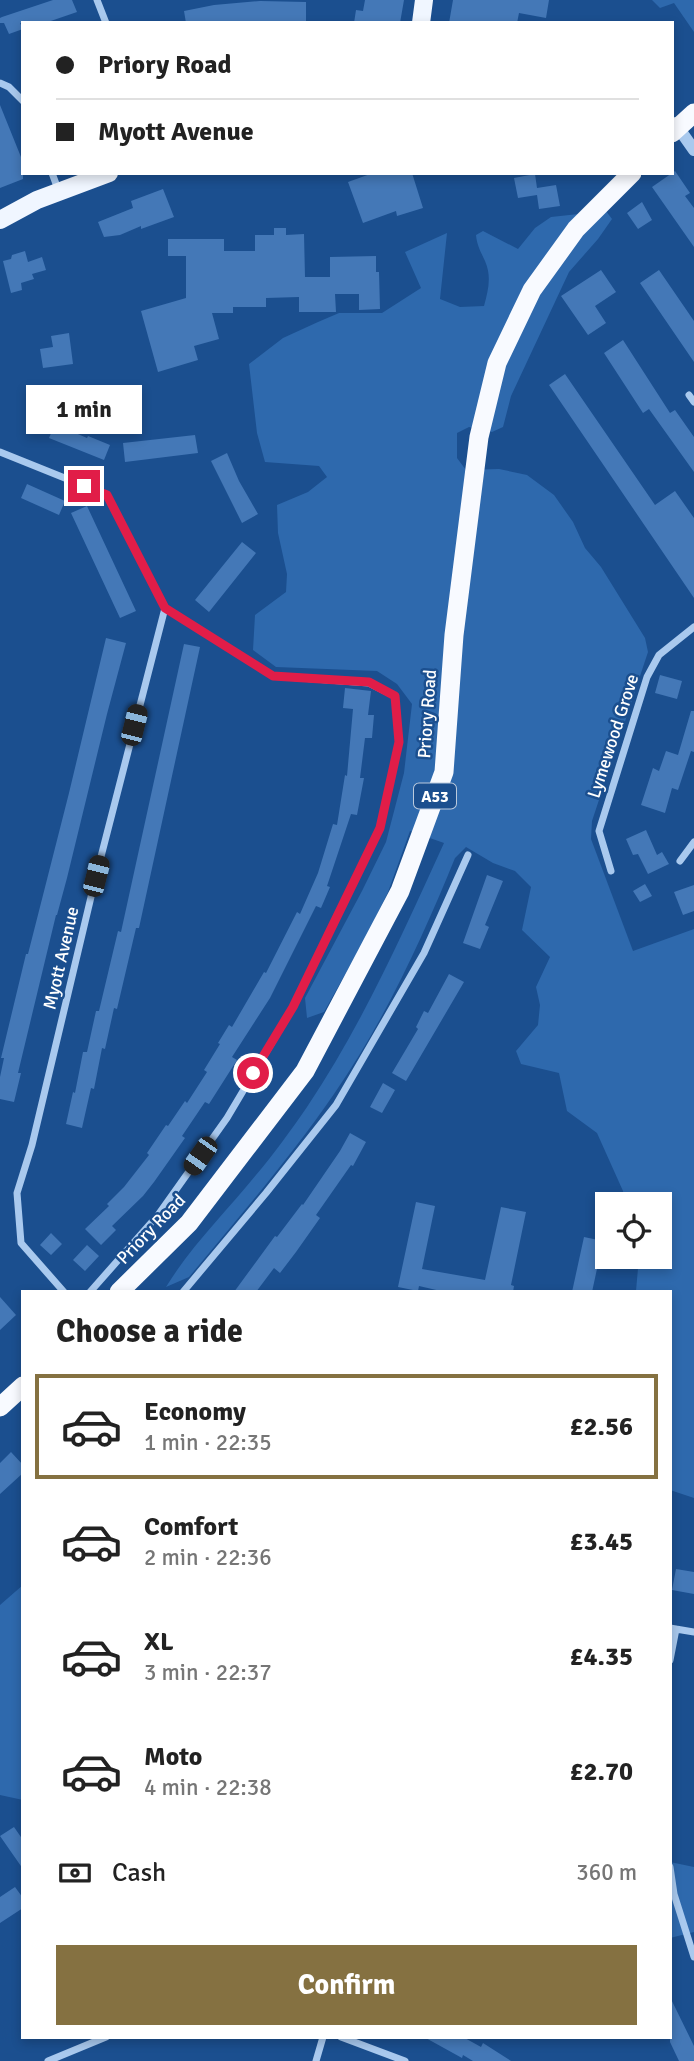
<!DOCTYPE html>
<html lang="en">
<head>
<meta charset="utf-8">
<style>
  :root { --surface:#fff; --page:#f6f6f6; --text:#222; --muted:#767676; --line:#e0e0e0; --accent:#857141 }
  body { margin:0; font-family:Signika,sans-serif; background:var(--page); color:var(--text); height:100vh; display:flex; flex-direction:column; font-size:26px; white-space:nowrap }
  * { box-sizing:border-box; margin:0 }
  p { font-size:23px; color:var(--muted) }
  .icon { flex:none; width:38px; height:38px; fill:none; stroke:currentColor; stroke-width:2; stroke-linecap:round; stroke-linejoin:round }
  .map { position:relative; flex:1; overflow:hidden }
  .details { position:absolute; left:21px; top:1290px; width:651px; height:749px; display:flex; flex-direction:column; background:var(--surface); border-radius:0px; box-shadow:0 4px 10px #0003 }
  .details>* { flex:none }
  .guide { position:absolute; left:21px; top:21px; width:653px; height:154px; border-radius:0px; box-shadow:0 4px 10px #0003; display:grid; align-content:center; height:154px; padding:0 35px; background:var(--surface) }
  .fabs { position:absolute; left:595px; top:1192px; display:grid; gap:14px }
  .fabs a { display:grid; place-items:center; width:77px; height:77px; border-radius:0px; background:var(--surface); box-shadow:0 4px 10px #0003; font-size:35px }
  .end { position:absolute; width:32px; height:32px; margin:-16px; border:9px solid #e11d48; background:#fff; box-shadow:0 0 0 4px #fff }
  .from { border-radius:50% }
  .bubble { position:absolute; height:49px; border-radius:0px; background:var(--surface); box-shadow:0 4px 10px #0003; font-size:23px; font-weight:700; line-height:49px; text-align:center }
  .car { position:absolute; width:21px; height:42px; margin:-21px -10px; border-radius:9px; box-shadow:0 0 5px 2px #0007; background:linear-gradient(#222 24%,#8ab4d8 0 40%,#222 0 76%,#8ab4d8 0 86%,#222 0) }
  .guide b { display:flex; align-items:center; gap:24px; height:66px; font-size:26px }
  .guide b+b { border-top:2px solid var(--line) }
  .guide i { width:18px; height:18px; background:var(--text) }
  ul { padding:0; list-style:none }
  li { display:flex; align-items:center; gap:21px; height:105px; margin:0 14px 10px; padding:0 21px; border:4px solid transparent; border-radius:0px }
  li div { flex:1 }
  li b { display:block; font-size:26px }
  li em { font-style:normal; font-weight:700 }
  li.current { border-color:var(--accent) }
  li>.icon { width:63px; height:63px; stroke-width:1.5 }
  h2 { padding:0 35px; font-size:32px; line-height:84px }
  .pay { display:flex; align-items:center; gap:18px; height:77px; padding:0 35px; font-size:26px }
  .pay p { margin-inline-start:auto }
  .primary-button { display:flex; gap:14px; margin-top:auto; padding:14px 35px }
  .primary-button a { flex:1; height:80px; border-radius:0px; background:var(--accent); color:#fff; font-size:28px; font-weight:700; line-height:80px; text-align:center }
  .map>svg:first-child { display:block }
</style>
</head>
<body>
<div class="map">
<svg width="694" height="2061" viewBox="0 0 694 2061">
  <rect width="100%" height="100%" fill="#1b4f8f"/>
  <path fill="#2e69ad" d="M652,0H694V32L674,3L660,8Z
    M606,211L612,219L598,239L569,272L511,396L503,427L492,432L469,427L457,433V458L466,470L499,469L527,475L554,495L573,522L585,548L601,567L645,638L648,652L592,821L591,839L633,951L694,929V1498L670,1490V1292L636,1291L639,1257L660,1256V1204H626L623,1191L597,1133L567,1111L559,1073L521,1064L516,1051L538,1025L540,1005L536,987L550,957L522,930L531,887L515,871L493,863L466,847L455,858C422,939 384,1022 334,1094C290,1158 239,1217 189,1277L166,1287C191,1246 226,1212 256,1175C274,1154 291,1130 307,1107C362,1025 403,933 444,843L410,831L388,892L366,937L324,1012L307,1018L305,998L362,891L386,842L404,773L412,704L397,684L377,671L276,667L253,650L255,615L286,592L287,574L278,533L277,505L308,492L327,477L319,466L265,462L257,433L249,364L283,338L318,322L339,313H382L421,288L405,252L447,233L440,299L460,307L484,306C488,291 492,277 485,261C481,252 477,246 476,235L483,231L518,249L535,228L551,217Z
    M23,1585V1800L0,1795V1605Z
    M670,1862L694,1867V1932L670,1938Z"/>
  <path fill="#4478b7" d="M53,0H72L77,12L45,23H20L23,29L9,34L4,23H0V18L2,17Z
    M365,0H404L400,23H354L356,10L363,11Z
    M453,0H549L546,18L519,13L517,23H449Z
    M260,1L306,2V23H186L184,11L214,5Z
    M0,105L23,162V179L0,188Z
    M675,171L690,193L685,196L694,208V247L652,187Z
    M373,173H412L423,208L397,216L396,211L363,223L348,182Z
    M535,174L537,188L556,185L560,206L539,209L537,195L518,198L514,178Z
    M163,189L174,217L141,229V226L120,235L104,237L98,222L133,208L131,201Z
    M642,202L652,220L638,229L627,213Z
    M274,228H286V235L304,234L305,277H330V257L376,256V272H379L380,309L359,310V294H335L336,312H299V297L266,298V307H233V313H212L219,339L194,346L198,360L158,372L141,311L186,298V256H168V239H224V251H255V235H274Z
    M25,251L28,262L42,257L46,270L32,274L34,279L21,283L22,290L11,293L3,261L11,259L12,255Z
    M601,270L616,292L595,306L606,323L588,335L561,296Z
    M659,270L694,321V362L640,283Z
    M69,333L73,364L43,368L40,349L53,347L51,336Z
    M623,340L670,413L675,410L694,437V472L649,409L643,413L604,353Z
    M565,374L655,505L675,491L694,518V598L549,385Z
    M55,424L87,438L88,436L110,445L104,460L49,438Z
    M195,435L198,453L125,462L123,443Z
    M227,453L239,481L258,514L242,523L211,461Z
    M27,484L65,501L59,515L21,498Z
    M87,506L136,611L120,618L71,513Z
    M242,542L256,553L209,612L195,600Z
    M106,638L126,643L107,714L67,878L57,915H56L18,1073H21L14,1102L0,1099V1077L4,1058H1L26,954H28L69,793Z
    M184,644L200,647L139,928H136L117,1009L114,1008L105,1049L102,1048L94,1089L91,1088L82,1128L66,1124L73,1092L75,1093L83,1052H87L96,1011H99L118,931L121,932Z
    M660,675L682,681L677,699L655,693Z
    M345,688L371,691L368,715H374L372,738H365L360,778H364L357,815L351,814L327,886L330,887L321,908L316,906L270,998L232,1057L237,1060L209,1104L205,1102L182,1136L185,1138L154,1182L143,1196L112,1226L116,1230L101,1245L85,1229L109,1206L107,1204L124,1187L149,1155L147,1153L166,1125L168,1126L185,1101L187,1103L207,1072L204,1070L220,1044L218,1043L229,1025L232,1027L264,972L266,973L297,912L300,914L318,873L333,824L337,825L345,775L347,776L353,709L343,708Z
    M691,711H694V752L691,751L678,790L672,788L665,813L641,805L653,768L659,771L666,751L678,755Z
    M646,830L657,855L662,852L669,864L648,874L638,854L633,855L626,839Z
    M487,875L503,881L485,925L489,927L480,949L463,943Z
    M645,884L652,896L640,902L633,891Z
    M694,885V911L683,915L674,892Z
    M449,974L464,982L406,1081L392,1073L418,1029L416,1027L424,1011L428,1013Z
    M383,1083L395,1090L382,1113L370,1107Z
    M350,1133L366,1142L353,1166L351,1165L316,1215L320,1218L296,1252L280,1273L274,1268L256,1292H234L275,1236L277,1237L302,1204L303,1205L340,1151Z
    M416,1202L435,1206L422,1269L485,1280L501,1207L526,1212L511,1285L514,1286L513,1292H445L419,1286L418,1291L398,1287Z
    M51,1233L62,1244L51,1255L40,1245Z
    M584,1237L603,1241L592,1292H572Z
    M87,1245L99,1256L85,1271L73,1260Z
    M0,1297L16,1315L0,1330Z
    M11,1452L23,1465V1473L0,1494V1463Z
    M676,1569L694,1572V1594L672,1590Z
    M14,1827L23,1840V1869L0,1836Z
    M15,1887L23,1898V1908L0,1923V1897Z
    M670,1997L694,2046V2061H679L670,2042Z
    M424,2037H463L481,2047L483,2043L511,2061H473L463,2055L462,2058Z"/>
  <g fill="none" stroke-linecap="round" stroke-linejoin="round">
    <path stroke="#a9c9ee" stroke-width="7" d="M97,0L106,23
      M0,83L9,87L23,101
      M52,173L59,192
      M689,395L694,402
      M0,452L107,495L165,608L96,876L32,1145L17,1193L21,1243L64,1292
      M680,861L694,842
      M611,871L599,831L647,677L659,655L694,627
      M90,1292L158,1215L227,1118L293,1007L380,828L399,742L395,696L369,683L273,676L165,608
      M183,1292L266,1193L336,1105L424,953L468,855
      M670,1628L694,1632
      M670,1660L676,1629
      M670,1867L674,1894L694,1957
      M341,2037L405,2061
      M48,2061L106,2037
      M316,2061L323,2037"/>
    <path stroke="#a9c9ee" stroke-width="12" d="M675,123L694,150"/>
    <path stroke="#f0f6ff" stroke-width="18" d="M421,23L424,0
      M0,220L37,200L109,173"/>
    <path stroke="#f8faff" stroke-width="19" d="M672,133L694,113
      M119,1292L189,1223L305,1071L400,891L444,772L454,635L479,437L497,363L532,290L576,229L632,173
      M0,1407L23,1386"/>
  </g>
  <g fill="none" stroke-linecap="round" stroke-linejoin="round">
    <path stroke="#e11d48" stroke-width="9" d="M84,486L107,495L165,608L273,676L369,682L395,696L399,742L380,828L293,1007L253,1073"/>
  </g>
  <g text-anchor="middle" stroke-width="5" stroke-linejoin="round" paint-order="stroke">
    <rect fill="#1b4f8f" stroke="#bbcadd" stroke-width="2" x="414" y="783.5" width="42" height="25" rx="5"/>
    <g font-size="16" font-weight="bold" fill="#fff">
      <text x="435" y="802">A53</text>
    </g>
    <g font-size="18" fill="#fff" stroke="#1b4f8f">
      <text transform="translate(427 714) rotate(-86)" y="6">Priory Road</text>
      <text transform="translate(613 736) rotate(-72)" y="6">Lymewood Grove</text>
      <text transform="translate(61 958) rotate(-77)" y="6">Myott Avenue</text>
      <text transform="translate(151 1229) rotate(-46)" y="6">Priory Road</text>
    </g>
  </g>
</svg>
<div class="fabs">
<a><svg class="icon" aria-label="locate" viewBox="0 0 24 24"><circle cx="12" cy="12" r="6"/><path d="M12 2v4M12 18v4M2 12h4M18 12h4"/></svg></a>
</div>
<i class="end from" style="left:253px;top:1073px"></i>
<i class="end" style="left:84px;top:486px"></i>
<div class="bubble" style="left:26px;top:385px;width:116px">1 min</div>
<i class="car" style="left:134px;top:725px;rotate:14deg"></i>
<i class="car" style="left:96px;top:876px;rotate:14deg"></i>
<i class="car" style="left:200px;top:1156px;rotate:215deg"></i>
<div class="guide">
<b><i class="from"></i>Priory Road</b>
<b><i></i>Myott Avenue</b>
</div>
<section class="details">
<h2>Choose a ride</h2>
<ul>
<li class="current"><svg class="icon" aria-label="car" viewBox="0 0 24 24"><path d="M5 17H2v-5l4-1 3-4h7l3 4 3 1v5h-3M9 17h6M6 11h13"/><circle cx="7" cy="17" r="2"/><circle cx="17" cy="17" r="2"/></svg><div><b>Economy</b><p>1 min · 22:35</p></div><em>£2.56</em></li>
<li><svg class="icon" aria-label="car" viewBox="0 0 24 24"><path d="M5 17H2v-5l4-1 3-4h7l3 4 3 1v5h-3M9 17h6M6 11h13"/><circle cx="7" cy="17" r="2"/><circle cx="17" cy="17" r="2"/></svg><div><b>Comfort</b><p>2 min · 22:36</p></div><em>£3.45</em></li>
<li><svg class="icon" aria-label="car" viewBox="0 0 24 24"><path d="M5 17H2v-5l4-1 3-4h7l3 4 3 1v5h-3M9 17h6M6 11h13"/><circle cx="7" cy="17" r="2"/><circle cx="17" cy="17" r="2"/></svg><div><b>XL</b><p>3 min · 22:37</p></div><em>£4.35</em></li>
<li><svg class="icon" aria-label="car" viewBox="0 0 24 24"><path d="M5 17H2v-5l4-1 3-4h7l3 4 3 1v5h-3M9 17h6M6 11h13"/><circle cx="7" cy="17" r="2"/><circle cx="17" cy="17" r="2"/></svg><div><b>Moto</b><p>4 min · 22:38</p></div><em>£2.70</em></li>
</ul>
<div class="pay"><svg class="icon" aria-label="cash" viewBox="0 0 24 24"><path d="M3 7h18v10H3z"/><circle cx="12" cy="12" r="2"/></svg>Cash<p>360 m</p></div>
<div class="primary-button"><a>Confirm</a></div>
</section>
</div>
</body>
</html>
